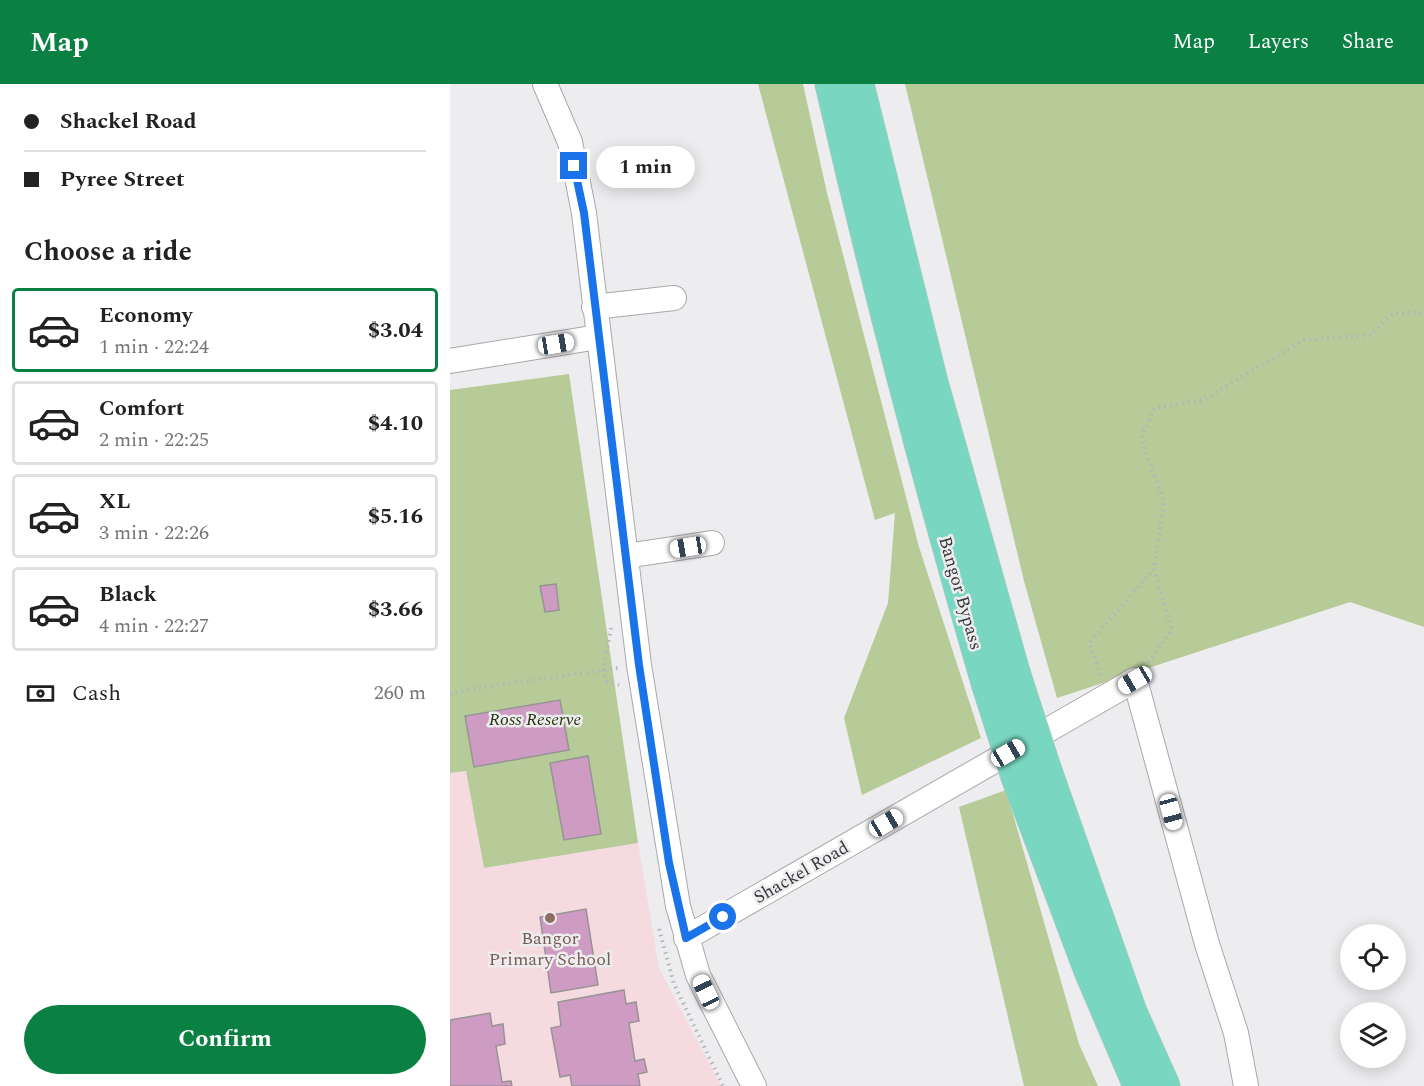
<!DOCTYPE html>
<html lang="en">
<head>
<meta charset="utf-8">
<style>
  :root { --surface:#fff; --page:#f6f6f6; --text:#222; --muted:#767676; --line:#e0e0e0; --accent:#0b8043 }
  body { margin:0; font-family:Spectral,serif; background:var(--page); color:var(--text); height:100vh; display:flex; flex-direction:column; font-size:22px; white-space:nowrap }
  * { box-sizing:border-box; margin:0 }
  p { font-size:20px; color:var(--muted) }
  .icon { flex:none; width:33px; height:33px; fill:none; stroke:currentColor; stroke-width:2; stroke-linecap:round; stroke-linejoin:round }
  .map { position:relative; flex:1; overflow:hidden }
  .details { display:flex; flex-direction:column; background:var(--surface); width:450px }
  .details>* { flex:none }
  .top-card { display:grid; align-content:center; height:132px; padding:0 24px; background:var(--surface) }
  .buttons { position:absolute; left:890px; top:840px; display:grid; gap:12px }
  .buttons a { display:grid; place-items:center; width:66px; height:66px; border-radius:50%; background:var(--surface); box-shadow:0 3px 15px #0003; font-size:30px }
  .end { position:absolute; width:27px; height:27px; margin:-14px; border:8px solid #1a73e8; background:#fff; box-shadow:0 0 0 3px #fff }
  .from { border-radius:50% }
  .bubble { position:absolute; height:42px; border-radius:21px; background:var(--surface); box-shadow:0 3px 15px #0003; font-size:20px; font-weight:700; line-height:42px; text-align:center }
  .car { position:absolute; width:18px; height:36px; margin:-18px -9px; border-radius:8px; box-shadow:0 0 4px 2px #0007; background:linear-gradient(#fff 24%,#345 0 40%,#fff 0 76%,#345 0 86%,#fff 0) }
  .top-card b { display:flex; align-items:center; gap:21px; height:57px; font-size:22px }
  .top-card b+b { border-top:2px solid var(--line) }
  .top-card i { width:15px; height:15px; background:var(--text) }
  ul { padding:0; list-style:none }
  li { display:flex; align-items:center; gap:18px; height:84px; margin:0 12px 9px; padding:0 12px; border:3px solid var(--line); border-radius:6px }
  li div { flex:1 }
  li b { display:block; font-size:22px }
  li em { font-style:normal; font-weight:700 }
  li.on { border-color:var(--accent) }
  li>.icon { width:54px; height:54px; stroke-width:1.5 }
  h2 { padding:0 24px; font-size:27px; line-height:72px }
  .pay { display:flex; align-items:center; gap:15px; height:66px; padding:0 24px; font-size:22px }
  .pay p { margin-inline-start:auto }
  .cta { display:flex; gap:12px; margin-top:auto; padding:12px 24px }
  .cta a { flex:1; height:69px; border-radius:36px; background:var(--accent); color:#fff; font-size:24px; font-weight:700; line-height:69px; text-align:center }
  header { display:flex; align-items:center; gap:36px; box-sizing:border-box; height:84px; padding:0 30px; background:var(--accent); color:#fff }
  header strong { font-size:28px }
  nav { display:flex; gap:33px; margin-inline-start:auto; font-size:21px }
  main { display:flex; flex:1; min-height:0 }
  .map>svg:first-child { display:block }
</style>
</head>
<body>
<header>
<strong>Map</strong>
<nav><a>Map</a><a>Layers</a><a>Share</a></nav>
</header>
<main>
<section class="details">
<div class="top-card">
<b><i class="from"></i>Shackel Road</b>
<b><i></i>Pyree Street</b>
</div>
<h2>Choose a ride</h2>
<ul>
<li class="on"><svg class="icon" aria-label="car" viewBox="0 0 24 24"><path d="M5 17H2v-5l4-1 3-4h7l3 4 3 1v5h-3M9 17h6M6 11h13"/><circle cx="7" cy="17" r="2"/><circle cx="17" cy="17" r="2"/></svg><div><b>Economy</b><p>1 min · 22:24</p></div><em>$3.04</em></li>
<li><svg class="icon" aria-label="car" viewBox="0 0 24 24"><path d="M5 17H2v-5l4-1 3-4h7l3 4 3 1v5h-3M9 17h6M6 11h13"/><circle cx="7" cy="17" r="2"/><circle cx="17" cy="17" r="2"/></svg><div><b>Comfort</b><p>2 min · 22:25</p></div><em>$4.10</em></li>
<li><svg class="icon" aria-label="car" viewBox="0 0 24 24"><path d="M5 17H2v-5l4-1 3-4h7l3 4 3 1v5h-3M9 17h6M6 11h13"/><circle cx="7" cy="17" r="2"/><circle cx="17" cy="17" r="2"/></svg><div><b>XL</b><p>3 min · 22:26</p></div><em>$5.16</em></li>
<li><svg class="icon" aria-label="car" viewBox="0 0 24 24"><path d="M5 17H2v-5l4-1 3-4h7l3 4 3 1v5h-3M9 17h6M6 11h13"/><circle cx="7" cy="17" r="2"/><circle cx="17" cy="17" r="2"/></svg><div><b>Black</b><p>4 min · 22:27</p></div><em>$3.66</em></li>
</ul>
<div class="pay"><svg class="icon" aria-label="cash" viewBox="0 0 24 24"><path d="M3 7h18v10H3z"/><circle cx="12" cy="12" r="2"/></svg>Cash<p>260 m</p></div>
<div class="cta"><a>Confirm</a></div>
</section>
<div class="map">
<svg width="974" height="1002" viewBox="0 0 974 1002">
  <rect width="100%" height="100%" fill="#edecef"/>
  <path fill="#f5dbe0" d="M16,687L34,784L188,759L209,884L271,1002H0V689Z"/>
  <path fill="#b6cb98" d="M308,0H353L377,109L469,463L531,654L412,711L394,634L438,519L445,429L425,436Z
    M455,0H974V543L900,518L607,614L574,497Z
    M119,290L188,759L34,784L16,687L0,689V306Z
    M556,706L629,960L648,1002H574L509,723Z"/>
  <path fill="#ce9cc3" stroke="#969395" stroke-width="1.5" d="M106,500L109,526L95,528L90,502Z
    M110,616L119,666L24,683L15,632Z
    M138,672L151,750L114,756L100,679Z
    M136,825L148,901L101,909L90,833Z
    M174,906L176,920L186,918L189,937L179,939L185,977L194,975L197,988L188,990L190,1002H122L120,991L110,993L101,944L111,942L108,918Z
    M40,929L42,942L53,940L55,960L46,962L52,998L61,997L62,1002H0V936Z"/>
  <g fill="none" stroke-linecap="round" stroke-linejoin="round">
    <defs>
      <path id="minor" d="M95,0L120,58L134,129L189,581L228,822L248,891L304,1002
        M144,223L224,214
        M0,277L148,253
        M176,472L262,459
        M236,854L685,596L757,860L786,949L796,1002"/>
      <path id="major" d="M381,0C427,201 479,400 537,599
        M408,0L482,298L564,588
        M594,681L681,928L714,1002
        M567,693L640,887L689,1002"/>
    </defs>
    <use href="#minor" stroke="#a8a7aa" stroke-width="26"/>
    <use href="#major" stroke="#c7c7c7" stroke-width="33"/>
    <path stroke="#b5b4b7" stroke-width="4" stroke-dasharray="1.5 4.5" stroke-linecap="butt" d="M161,544L153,586L157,597L169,601
      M698,578L722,546L704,485L714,418L691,354L705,324L753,316L854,256L921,251L943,229H974
      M651,591L639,559L704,485
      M0,610L33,603L168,584
      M209,845L224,900L273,1002"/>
    <use href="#minor" stroke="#fff" stroke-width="24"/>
    <use href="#major" stroke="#79d7c1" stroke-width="32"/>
    <defs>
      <path id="major-bridge" d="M564,588L594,681
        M537,599L567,693"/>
    </defs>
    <use href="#major-bridge" stroke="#c7c7c7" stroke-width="33" stroke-linecap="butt"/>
    <use href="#major-bridge" stroke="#79d7c1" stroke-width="32"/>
  </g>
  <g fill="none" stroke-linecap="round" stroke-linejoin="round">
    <path stroke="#1a73e8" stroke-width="8" d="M124,82L134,129L189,581L219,779L236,854L273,833"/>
  </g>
  <circle fill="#8d6e63" stroke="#edecef" stroke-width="2" cx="100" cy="834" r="6"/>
  <g text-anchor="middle" stroke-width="5" stroke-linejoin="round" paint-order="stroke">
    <g font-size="18" fill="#373638" stroke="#edecef">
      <text transform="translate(511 509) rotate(74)" y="6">Bangor Bypass</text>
      <text transform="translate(351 788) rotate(-30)" y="6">Shackel Road</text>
    </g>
    <g font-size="18" font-style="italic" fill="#27350c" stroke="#edecef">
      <text x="85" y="641">Ross Reserve</text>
    </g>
    <g font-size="18" fill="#785e54" stroke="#edecef">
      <text x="100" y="860">Bangor<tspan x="100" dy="21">Primary School</tspan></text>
    </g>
  </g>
</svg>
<div class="buttons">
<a><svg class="icon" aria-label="locate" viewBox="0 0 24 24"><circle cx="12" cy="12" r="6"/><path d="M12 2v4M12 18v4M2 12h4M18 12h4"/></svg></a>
<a><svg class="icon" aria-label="layers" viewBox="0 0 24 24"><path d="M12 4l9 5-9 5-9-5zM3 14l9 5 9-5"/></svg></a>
</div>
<i class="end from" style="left:273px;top:833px"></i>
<i class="end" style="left:124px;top:82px"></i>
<div class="bubble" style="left:146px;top:62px;width:99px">1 min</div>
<i class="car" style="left:106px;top:260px;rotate:81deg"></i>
<i class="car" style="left:238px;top:463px;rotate:261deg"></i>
<i class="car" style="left:685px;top:596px;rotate:240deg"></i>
<i class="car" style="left:558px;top:669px;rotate:60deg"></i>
<i class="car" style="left:721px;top:728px;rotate:165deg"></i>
<i class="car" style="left:436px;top:739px;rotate:60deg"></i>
<i class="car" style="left:256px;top:908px;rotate:335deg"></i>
</div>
</main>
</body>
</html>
